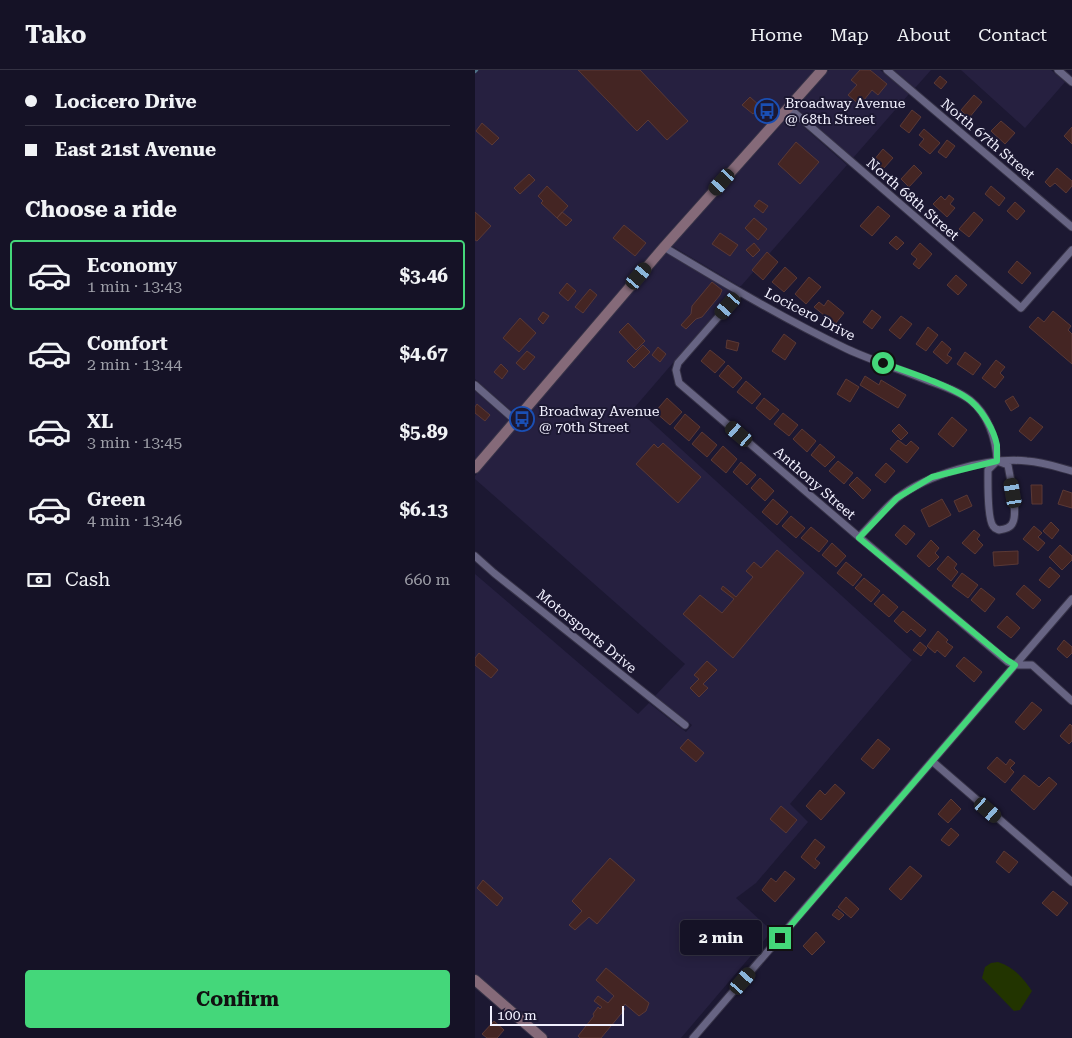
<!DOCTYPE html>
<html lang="en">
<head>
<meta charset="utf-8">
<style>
  :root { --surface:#151226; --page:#222032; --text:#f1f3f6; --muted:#9d9ea7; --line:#343243; --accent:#44d77a }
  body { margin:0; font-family:"Roboto Serif",serif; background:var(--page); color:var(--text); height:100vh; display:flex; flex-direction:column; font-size:19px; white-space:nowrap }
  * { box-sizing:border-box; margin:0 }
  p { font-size:16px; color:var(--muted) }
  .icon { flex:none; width:28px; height:28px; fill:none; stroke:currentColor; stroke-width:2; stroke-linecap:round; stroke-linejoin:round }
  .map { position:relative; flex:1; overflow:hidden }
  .sheet { display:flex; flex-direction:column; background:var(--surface); width:475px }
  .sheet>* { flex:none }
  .hud { display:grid; align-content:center; height:110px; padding:0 25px; background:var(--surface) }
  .scale { position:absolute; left:15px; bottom:12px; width:134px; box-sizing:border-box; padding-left:5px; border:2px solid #f1f0fe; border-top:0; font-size:14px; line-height:18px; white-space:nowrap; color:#f1f0fe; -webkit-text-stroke:4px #1c1832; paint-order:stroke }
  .end { position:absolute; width:22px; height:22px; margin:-11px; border:6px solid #44d77a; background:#111; box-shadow:0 0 0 2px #111 }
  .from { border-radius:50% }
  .bubble { position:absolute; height:35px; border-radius:5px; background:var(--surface); box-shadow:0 2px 12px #0003,0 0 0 1px var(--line); font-size:16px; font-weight:700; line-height:35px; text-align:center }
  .car { position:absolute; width:15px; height:30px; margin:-15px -8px; border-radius:6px; box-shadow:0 0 4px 1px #0007; background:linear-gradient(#222 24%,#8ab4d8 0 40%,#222 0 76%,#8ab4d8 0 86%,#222 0) }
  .hud b { display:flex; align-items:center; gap:18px; height:48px; font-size:19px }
  .hud b+b { border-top:1px solid var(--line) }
  .hud i { width:12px; height:12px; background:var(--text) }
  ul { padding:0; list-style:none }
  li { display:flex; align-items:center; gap:15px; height:70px; margin:0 10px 8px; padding:0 15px; border:2px solid transparent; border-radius:5px }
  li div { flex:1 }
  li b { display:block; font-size:19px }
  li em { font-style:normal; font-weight:700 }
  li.selected { border-color:var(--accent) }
  li>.icon { width:45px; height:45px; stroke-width:1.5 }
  h2 { padding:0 25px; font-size:22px; line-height:60px }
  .pay { display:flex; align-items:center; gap:12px; height:55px; padding:0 25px; font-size:19px }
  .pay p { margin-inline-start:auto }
  .primary-button { display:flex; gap:10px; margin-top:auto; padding:10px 25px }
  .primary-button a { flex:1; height:58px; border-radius:5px; background:var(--accent); color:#111; font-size:20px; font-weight:700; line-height:58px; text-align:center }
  header { display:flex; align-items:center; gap:30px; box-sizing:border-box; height:70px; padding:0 25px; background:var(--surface); border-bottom:1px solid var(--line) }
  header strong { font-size:24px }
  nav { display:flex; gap:28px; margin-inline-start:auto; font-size:18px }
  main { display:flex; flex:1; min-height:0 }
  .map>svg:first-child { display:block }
</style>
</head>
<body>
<header>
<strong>Tako</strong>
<nav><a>Home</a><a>Map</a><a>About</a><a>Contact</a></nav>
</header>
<main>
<section class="sheet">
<div class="hud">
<b><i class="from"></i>Locicero Drive</b>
<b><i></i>East 21st Avenue</b>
</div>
<h2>Choose a ride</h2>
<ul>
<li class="selected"><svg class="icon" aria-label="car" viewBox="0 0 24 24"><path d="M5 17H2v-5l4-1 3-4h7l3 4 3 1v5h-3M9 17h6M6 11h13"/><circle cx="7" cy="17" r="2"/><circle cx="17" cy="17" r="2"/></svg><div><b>Economy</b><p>1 min · 13:43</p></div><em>$3.46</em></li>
<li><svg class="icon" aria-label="car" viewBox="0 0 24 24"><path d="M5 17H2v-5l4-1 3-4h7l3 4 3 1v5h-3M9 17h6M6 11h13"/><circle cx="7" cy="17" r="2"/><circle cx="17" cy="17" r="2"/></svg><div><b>Comfort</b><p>2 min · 13:44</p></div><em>$4.67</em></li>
<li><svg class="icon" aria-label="car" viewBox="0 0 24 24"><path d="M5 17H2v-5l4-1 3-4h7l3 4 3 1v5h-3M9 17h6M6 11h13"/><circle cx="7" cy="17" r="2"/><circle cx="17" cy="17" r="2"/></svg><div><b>XL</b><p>3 min · 13:45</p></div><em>$5.89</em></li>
<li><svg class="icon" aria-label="car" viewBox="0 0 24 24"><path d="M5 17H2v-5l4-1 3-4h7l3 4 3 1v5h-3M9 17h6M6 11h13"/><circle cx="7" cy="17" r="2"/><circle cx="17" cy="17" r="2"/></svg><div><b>Green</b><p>4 min · 13:46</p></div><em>$6.13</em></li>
</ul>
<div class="pay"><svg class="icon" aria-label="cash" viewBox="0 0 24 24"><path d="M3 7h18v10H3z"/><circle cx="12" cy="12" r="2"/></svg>Cash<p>660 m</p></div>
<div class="primary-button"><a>Confirm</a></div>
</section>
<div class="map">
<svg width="597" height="968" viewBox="0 0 597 968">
  <rect width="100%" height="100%" fill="#1c1832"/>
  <path fill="#262040" d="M0,0H340L187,170L40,344L0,309Z
    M354,0H405L434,24L378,88L321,38Z
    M419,0H456L440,18Z
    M486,0H576L590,12L550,58Z
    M315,45L372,95L266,216H264L197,176Z
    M191,183L258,223L160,337L437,590L315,734L333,752L281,813L261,828L297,861L206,968H74L0,904V504L163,644L174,633L211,662L217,655L180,626L210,594L0,409V406Z
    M0,321L34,351L0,390Z"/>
  <path fill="#223400" d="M523,892C539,897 548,908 557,921L545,940L539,941L507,908L510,897L516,893Z"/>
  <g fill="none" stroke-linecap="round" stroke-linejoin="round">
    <path stroke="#507288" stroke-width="2.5" d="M0,2L2,0"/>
  </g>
  <path fill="#442523" stroke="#5a3936" d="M103,0H165L213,51L192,70L173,50L162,61Z
    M385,0H395L412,14L403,25L397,20L385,35L373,25L382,15L376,10Z
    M465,6L472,12L466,19L459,13Z
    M499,25L507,32L494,48L486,40Z
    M275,27L285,36L278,44L267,35Z
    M437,40L446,47L434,63L425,56Z
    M526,51L540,63L530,74L516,61Z
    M7,53L24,68L17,75L1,61Z
    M597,57V74L589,66Z
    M449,59L465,73L455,84L444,75L449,69L444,65Z
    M472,70L480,76L471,88L463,82Z
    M321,72L344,92L325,114L303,94Z
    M408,79L418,88L408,99L399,90Z
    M439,95L447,103L434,117L426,109Z
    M582,98L597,111V116L591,123L580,113L575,117L570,112Z
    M54,104L60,110L45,124L39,118Z
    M72,116L93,136L82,148L66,133L68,131L63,126Z
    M516,116L530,128L524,136L510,124Z
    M474,125L479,129L475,134L480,138L472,147L458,134L466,126L470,130Z
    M284,130L293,136L288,143L279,136Z
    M540,132L550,141L542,150L532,141Z
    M403,136L415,146L397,166L385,156Z
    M0,142L16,156L2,171L0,170Z
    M87,142L97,150L91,156L82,148Z
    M499,142L508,150L494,167L484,159Z
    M279,148L292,159L283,170L270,158Z
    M149,155L171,173L160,186L138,168Z
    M245,163L263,175L255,186L237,174Z
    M421,166L429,173L422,180L414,173Z
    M279,173L285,180L278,187L271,180Z
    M445,173L457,184L444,199L438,194L442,189L436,184Z
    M292,182L303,192L288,210L277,200Z
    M542,191L556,203L547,214L533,202Z
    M310,197L322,208L309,222L297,212Z
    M481,205L492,215L483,225L472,215Z
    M334,207L346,217L331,234L320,224Z
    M237,212L247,220L245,225L227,247L221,249L211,259L206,255L216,244L217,236Z
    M92,213L101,221L93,231L84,223Z
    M115,219L122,225L108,243L100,237Z
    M353,230L369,243L360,254L339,237L344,232L349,236Z
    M397,240L406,247L397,259L388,252Z
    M578,241L596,256L593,260L597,264V294L554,257L563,247L569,252Z
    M68,242L74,246L68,254L63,249Z
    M426,246L437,254L425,269L414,260Z
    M45,248L61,263L44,282L28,268Z
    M153,253L170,271L161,280L144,262Z
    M453,257L463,265L451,281L441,274Z
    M309,264L321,273L310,290L297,281Z
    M252,270L264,273L262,281L251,278Z
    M467,271L476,279L472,285L477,288L472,294L458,282Z
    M168,275L175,282L159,298L152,291Z
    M183,277L191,284L185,292L177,285Z
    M235,280L250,292L240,303L226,291Z
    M52,281L60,287L49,300L41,293Z
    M490,282L506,294L498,305L482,294Z
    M521,290L530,297L525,303L529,307L520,318L507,308Z
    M26,294L33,301L27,309L19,302Z
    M253,295L267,308L258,318L244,306Z
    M390,306L404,315L406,310L431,325L423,338L385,315Z
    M371,309L384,317L375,332L362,324Z
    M271,311L286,324L277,334L262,322Z
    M538,326L544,336L536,341L530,331Z
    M192,328L207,342L195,355L180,342Z
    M289,328L304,340L295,350L281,338Z
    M2,334L15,345L10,351L0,343V337Z
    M308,343L323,355L314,366L299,354Z
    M210,344L225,357L214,371L199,358Z
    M477,347L492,360L478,377L463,364Z
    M555,347L568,357L556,371L544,361Z
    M424,354L433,363L426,370L417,361Z
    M327,359L341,371L332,382L318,369Z
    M227,362L242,375L232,387L217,374Z
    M423,370L431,376L436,371L444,378L432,393L415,379Z
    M188,373L226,407L203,433L161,394L179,374L183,378Z
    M345,374L360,387L350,397L336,385Z
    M248,376L262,389L251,403L236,390Z
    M363,391L378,403L369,414L354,401Z
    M266,392L281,405L272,415L258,402Z
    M411,393L420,401L410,413L400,405Z
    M382,407L396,420L388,429L374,415Z
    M285,408L299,421L290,431L276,418Z
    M556,415H567V434H557Z
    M588,420L597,423V438L583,434Z
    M492,425L497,436L484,442L479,431Z
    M298,429L313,442L302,455L287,442Z
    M467,429L476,445L454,457L446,440Z
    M316,446L330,458L321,468L307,456Z
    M576,452L584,460L577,469L568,461Z
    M429,455L440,464L431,475L420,465Z
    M559,456L567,463L563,467L570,473L563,481L548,469Z
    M336,457L353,471L344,482L326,468Z
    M499,460L505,465L502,469L508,475L500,484L487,473Z
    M456,470L464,478L460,483L464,487L454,497L442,486Z
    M357,473L371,486L361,497L347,485Z
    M585,475L597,486V490L587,500L574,487Z
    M302,480L329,503L258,588L208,544L225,525L247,543L259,529L246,519L248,516L261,527L278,507L271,501L279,492L286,498Z
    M543,481V494L519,496L518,482Z
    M473,486L482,494L479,498L483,502L476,511L462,499Z
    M371,492L387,505L378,516L362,503Z
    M575,497L585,506L574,518L564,510Z
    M487,503L503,515L493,528L477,516Z
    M389,508L405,521L396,532L380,518Z
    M549,515L566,530L558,539L541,524Z
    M506,518L520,529L510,542L496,530Z
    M408,524L423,537L414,547L399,534Z
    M428,541L451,560L445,567L436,559L432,563L419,551Z
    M532,546L545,558L536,568L522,557Z
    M463,561L473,570L471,572L478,577L470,587L462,580L460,583L452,576Z
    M589,570L597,577V583L592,588L582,579Z
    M445,572L452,578L446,586L438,580Z
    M4,583L23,600L16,608L0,595V588Z
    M489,587L507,602L499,612L481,596Z
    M232,591L242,600L228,614L233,618L224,627L215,618L224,609L219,605Z
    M557,632L567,640L549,660L540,652Z
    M595,654L597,656V671L594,674L585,666Z
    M213,669L229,683L221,692L205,678Z
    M403,669L415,679L398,699L386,689Z
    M522,687L531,695L535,689L540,693L535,698L539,702L530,713L512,698Z
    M549,705L564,717L574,707L582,714L559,740L536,720Z
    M360,714L370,723L346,750L331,736L345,720L350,725Z
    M476,729L486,739L473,753L463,744Z
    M306,736L322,750L311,763L295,749Z
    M476,758L484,765L474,776L466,770Z
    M340,769L350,777L340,789L345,793L340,799L326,787Z
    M529,781L543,792L534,803L521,792Z
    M135,788L160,810L122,854L114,847L100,860L94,855L107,841L97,831Z
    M435,796L447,806L426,830L414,819Z
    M310,801L320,809L300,832L287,820L296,808L301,812Z
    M8,810L28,828L22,836L2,818Z
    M578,821L593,833L582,846L567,833Z
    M371,827L384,839L376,848L363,837Z
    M362,839L369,845L364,850L357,845Z
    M341,862L350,872L337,885L328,876Z
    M131,898L174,933L171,941L164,946L150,934L148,937L150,939L126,968H105L103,966L119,946L118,944L123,937L125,939L127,937L119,931L123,926L133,933L139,926L121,910Z
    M19,951L29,960L22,968H12L7,964Z"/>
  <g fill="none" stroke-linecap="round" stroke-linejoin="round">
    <defs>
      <path id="street" d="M412,0L597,157
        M583,0L597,12
        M314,38L546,238L597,180
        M189,177C249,213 309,249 372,279C398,291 427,300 454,311C468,316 483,321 495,330C513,344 521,369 522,391L533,395C535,408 543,441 538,452C536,458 530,459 524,460C521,459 520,459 518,456C512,448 513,411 513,400L522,391
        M265,222L203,293L201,300L204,313L384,467L533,592L540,595H557L597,631
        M0,315L41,351
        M384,467C396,455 408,440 421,429C452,404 513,387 552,391C568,392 582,397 597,401
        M0,486L19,503L210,655
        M457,691L597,812
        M218,968L597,529"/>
      <path id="secondary" d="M0,398L189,177L347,0
        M0,910L67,968"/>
    </defs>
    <use href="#street" stroke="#363247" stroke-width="9"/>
    <use href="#secondary" stroke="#363247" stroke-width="12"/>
    <use href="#street" stroke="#676483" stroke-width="7"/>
    <use href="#secondary" stroke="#856a79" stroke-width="10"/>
  </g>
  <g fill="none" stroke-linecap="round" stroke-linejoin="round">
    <path stroke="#44d77a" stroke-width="6" d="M305,868L540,595L532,590L384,468L422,428L457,407L522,391C522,386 522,380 522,375C519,360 508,342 497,332C481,317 430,301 408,293"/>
  </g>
  <defs>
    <symbol id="bus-ring" viewBox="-11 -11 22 22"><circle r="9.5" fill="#1c1832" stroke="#1a4fb4" stroke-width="1.5"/><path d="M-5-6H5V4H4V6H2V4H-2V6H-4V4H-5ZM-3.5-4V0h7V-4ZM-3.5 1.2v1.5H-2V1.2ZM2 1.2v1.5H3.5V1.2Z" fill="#1a4fb4"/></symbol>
  </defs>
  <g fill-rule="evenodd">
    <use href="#bus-ring" x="278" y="27" width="28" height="28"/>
    <use href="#bus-ring" x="33" y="335" width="28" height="28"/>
  </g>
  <g text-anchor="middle" stroke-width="4" stroke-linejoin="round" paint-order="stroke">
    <g font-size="14" fill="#f1f0fe" stroke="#1c1832" text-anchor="start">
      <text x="310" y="38">Broadway Avenue<tspan x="310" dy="16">@ 68th Street</tspan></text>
      <text x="64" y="346">Broadway Avenue<tspan x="64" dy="16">@ 70th Street</tspan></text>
    </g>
    <g font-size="14" fill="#f1f0fe" stroke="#1c1832">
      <text transform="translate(513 69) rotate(40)" y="5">North 67th Street</text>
      <text transform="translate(438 129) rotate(41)" y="5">North 68th Street</text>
      <text transform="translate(335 244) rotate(27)" y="5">Locicero Drive</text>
      <text transform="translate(340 413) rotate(41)" y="5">Anthony Street</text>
      <text transform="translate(112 561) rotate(39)" y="5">Motorsports Drive</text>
    </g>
  </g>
</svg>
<div class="scale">100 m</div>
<i class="end from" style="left:408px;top:293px"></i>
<i class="end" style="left:305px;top:868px"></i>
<div class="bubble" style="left:205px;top:850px;width:82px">2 min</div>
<i class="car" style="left:247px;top:112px;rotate:222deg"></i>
<i class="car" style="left:164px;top:206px;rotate:40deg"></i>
<i class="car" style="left:253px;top:236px;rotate:221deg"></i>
<i class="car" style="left:264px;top:364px;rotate:311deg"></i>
<i class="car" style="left:538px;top:423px;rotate:350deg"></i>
<i class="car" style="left:513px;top:740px;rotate:131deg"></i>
<i class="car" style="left:268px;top:911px;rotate:41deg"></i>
</div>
</main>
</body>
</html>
